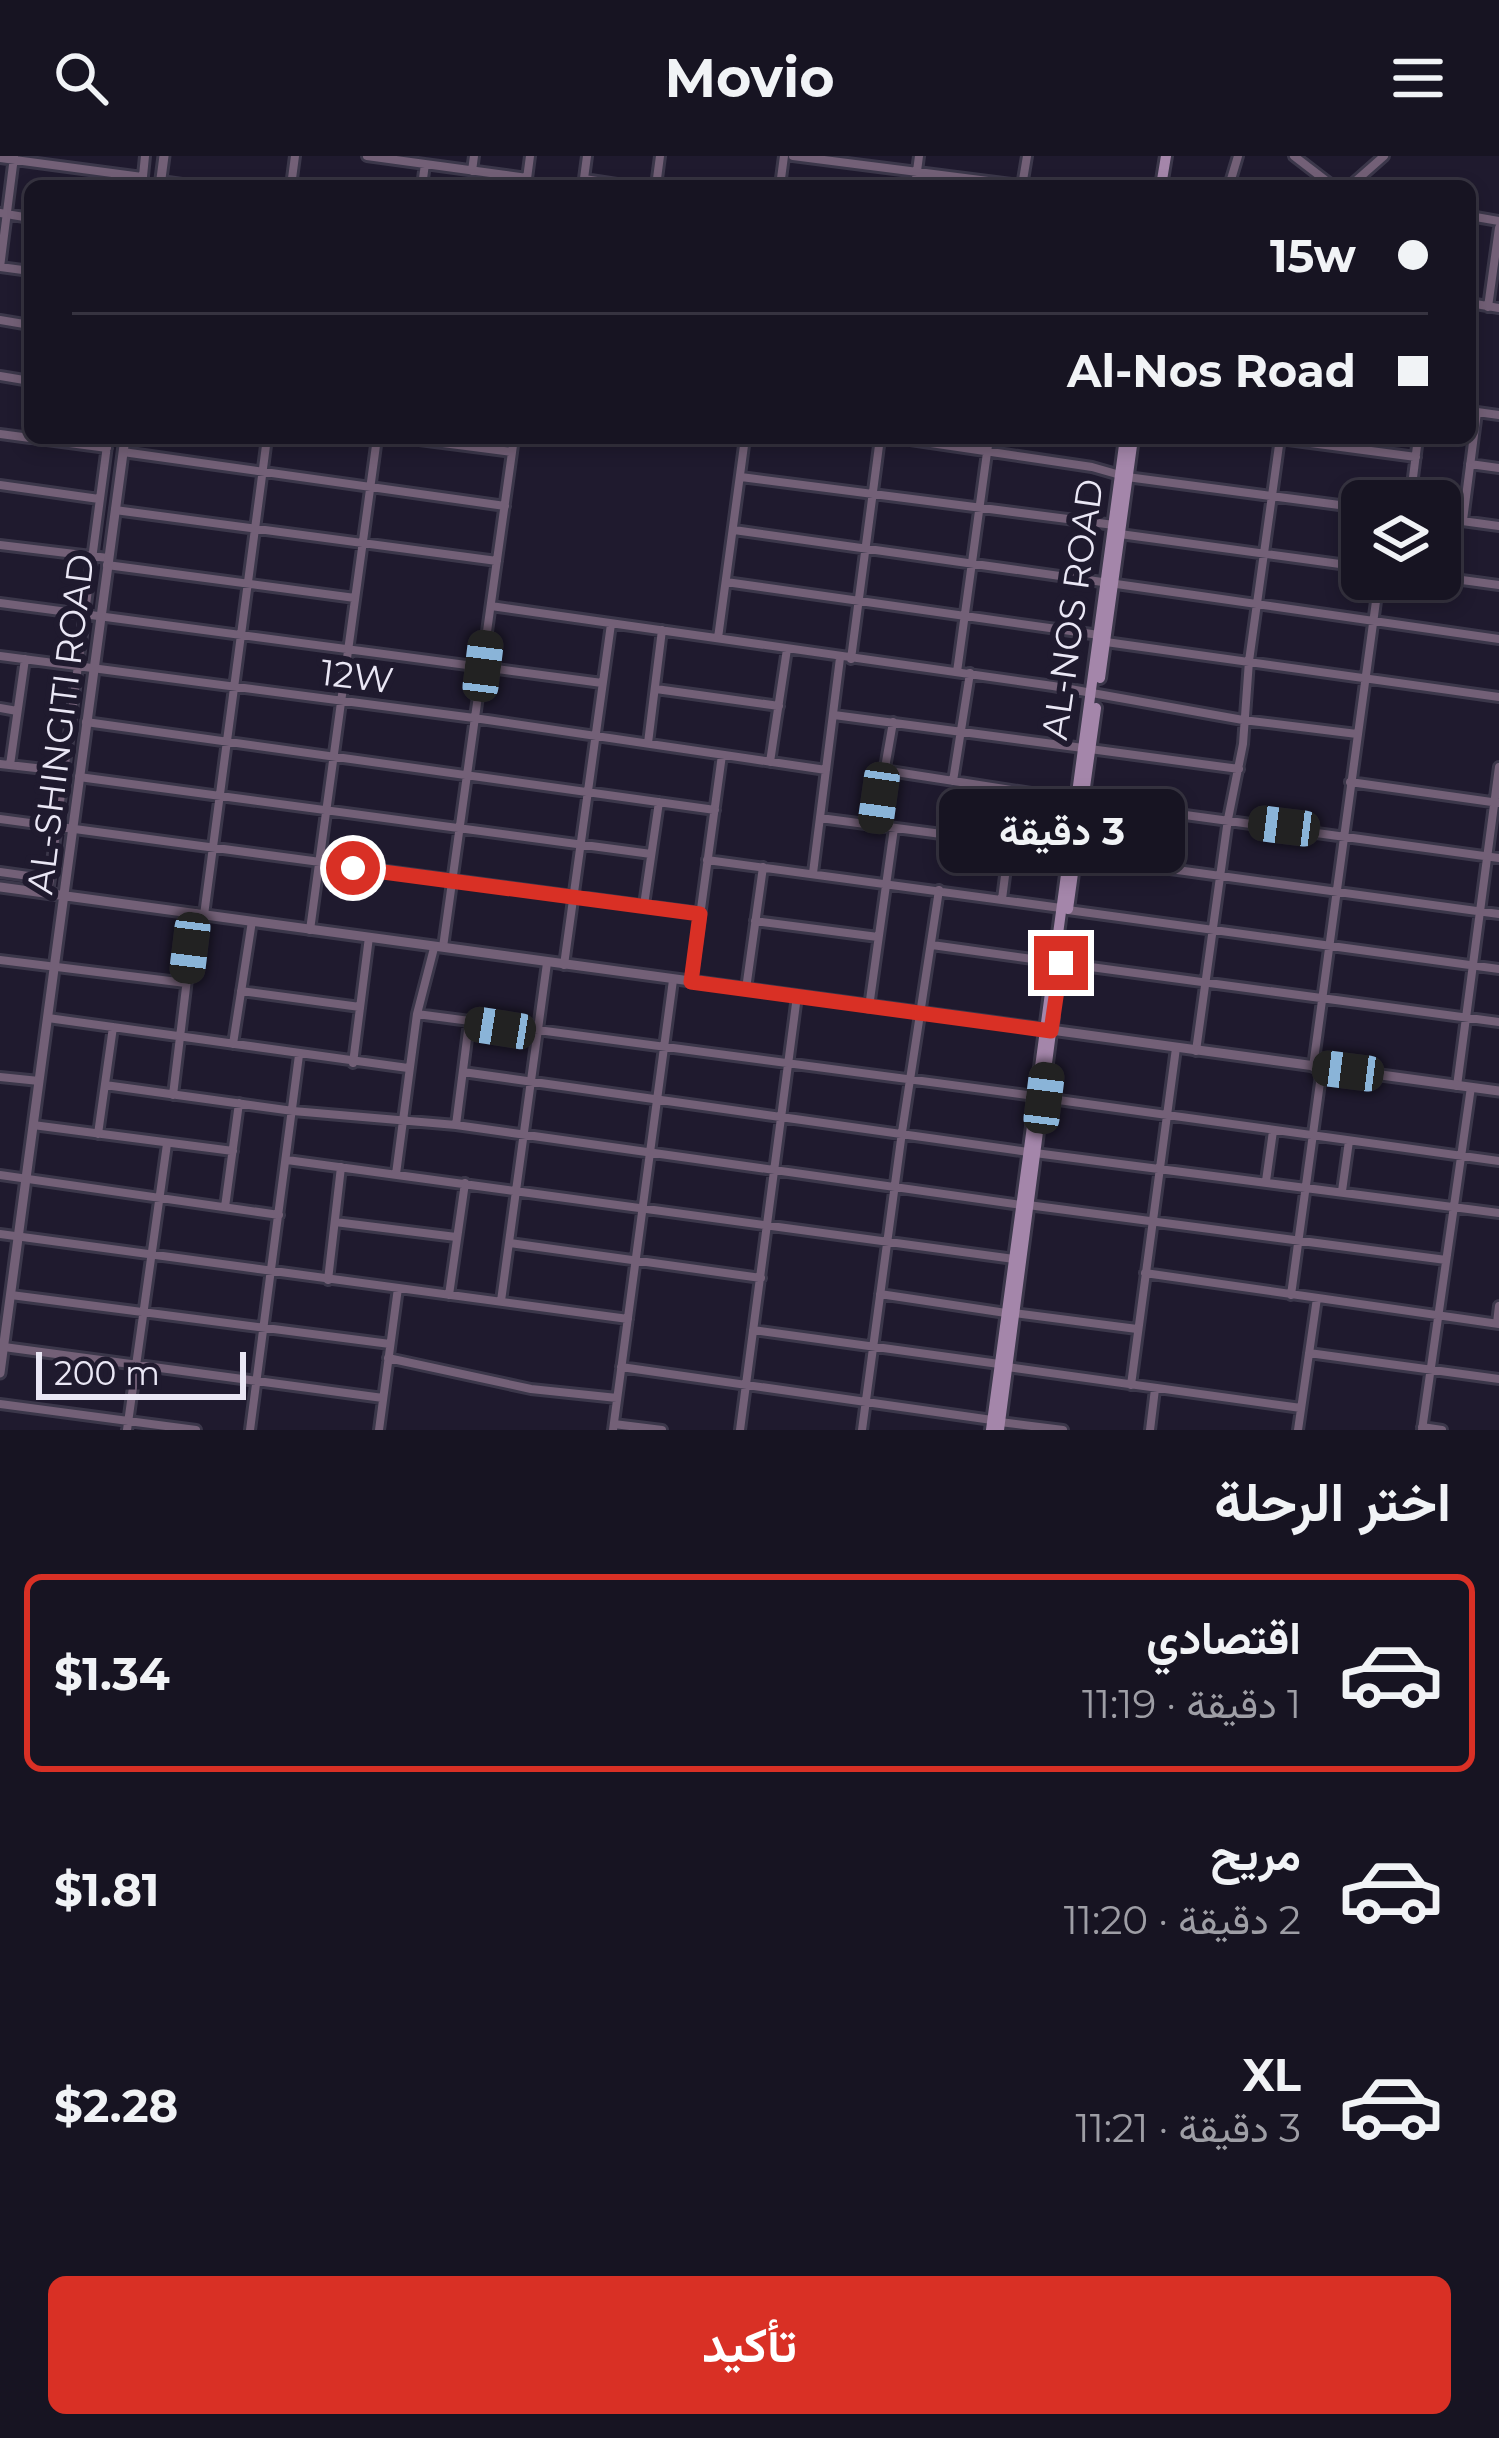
<!DOCTYPE html>
<html lang="ar">
<head>
<meta charset="utf-8">
<style>
  :root { --surface:#171422; --page:#201d2a; --text:#f1f3f6; --muted:#9e9ea5; --line:#363340; --accent:#d93025 }
  body { margin:0; font-family:Montserrat,Vazirmatn,sans-serif; background:var(--page); color:var(--text); direction:rtl; height:100vh; display:flex; flex-direction:column; font-size:45px; white-space:nowrap }
  * { box-sizing:border-box; margin:0 }
  p { font-size:39px; color:var(--muted) }
  .icon { flex:none; width:66px; height:66px; fill:none; stroke:currentColor; stroke-width:2; stroke-linecap:round; stroke-linejoin:round }
  .map { position:relative; height:1274px; overflow:hidden; direction:ltr }
  .drawer { display:flex; flex-direction:column; background:var(--surface); flex:1 }
  .drawer>* { flex:none }
  .top-card { position:absolute; left:24px; top:24px; width:1452px; height:264px; border-radius:18px; box-shadow:0 6px 18px #0003,0 0 0 3px var(--line); direction:rtl; display:grid; align-content:center; height:264px; padding:0 48px; background:var(--surface) }
  .fabs { position:absolute; left:1341px; top:324px; display:grid; gap:24px }
  .fabs a { display:grid; place-items:center; width:120px; height:120px; border-radius:18px; background:var(--surface); box-shadow:0 6px 18px #0003,0 0 0 3px var(--line); font-size:60px }
  .scale { position:absolute; left:36px; bottom:30px; width:210px; box-sizing:border-box; padding-left:12px; border:6px solid #eae7f5; border-top:0; font-size:33px; line-height:42px; white-space:nowrap; color:#eae7f5; -webkit-text-stroke:9px #1f1a2e; paint-order:stroke }
  .end { position:absolute; width:54px; height:54px; margin:-27px; border:15px solid #d93025; background:#fff; box-shadow:0 0 0 6px #fff }
  .from { border-radius:50% }
  .bubble { position:absolute; height:84px; border-radius:18px; background:var(--surface); box-shadow:0 6px 18px #0003,0 0 0 3px var(--line); font-size:39px; font-weight:700; line-height:84px; text-align:center; direction:rtl }
  .car { position:absolute; width:36px; height:72px; margin:-36px -18px; border-radius:15px; box-shadow:0 0 9px 3px #0007; background:linear-gradient(#222 24%,#8ab4d8 0 40%,#222 0 76%,#8ab4d8 0 86%,#222 0) }
  .top-card b { display:flex; align-items:center; gap:42px; height:114px; font-size:45px }
  .top-card b+b { border-top:3px solid var(--line) }
  .top-card i { width:30px; height:30px; background:var(--text) }
  ul { padding:0; list-style:none }
  li { display:flex; align-items:center; gap:36px; height:198px; margin:0 24px 18px; padding:0 24px; border:6px solid transparent; border-radius:18px }
  li div { flex:1 }
  li b { display:block; font-size:45px }
  li em { font-style:normal; font-weight:700 }
  li.active { border-color:var(--accent) }
  li>.icon { width:108px; height:108px; stroke-width:1.5 }
  h2 { padding:0 48px; font-size:54px; line-height:144px }
  .cta { display:flex; gap:24px; margin-top:auto; padding:24px 48px }
  .cta a { flex:1; height:138px; border-radius:18px; background:var(--accent); color:#fff; font-size:48px; font-weight:700; line-height:138px; text-align:center }
  header { display:flex; justify-content:space-between; align-items:center; height:156px; padding:0 48px; background:var(--surface); font-size:54px; font-weight:700 }
  .map>svg:first-child { display:block }
</style>
</head>
<body>
<header><svg class="icon" aria-label="menu" viewBox="0 0 24 24"><path d="M4 6h16M4 12h16M4 18h16"/></svg>Movio<svg class="icon" aria-label="search" viewBox="0 0 24 24"><circle cx="10" cy="10" r="6"/><path d="M15 15l6 6"/></svg></header>
<div class="map">
<svg width="1499" height="1274" viewBox="0 0 1499 1274">
  <rect width="100%" height="100%" fill="#1f1a2e"/>
  <g fill="none" stroke-linecap="round" stroke-linejoin="round">
    <defs>
      <path id="minor" d="M367,0L527,22
        M793,0L1027,30
        M1294,0L1333,30
        M14,1L0,111L30,115
        M0,2L142,21
        M472,15L474,0
        M584,23L630,30
        M161,25L196,30
        M142,30L145,0
        M291,30L295,0
        M422,30L425,8
        M526,30L530,0
        M583,30L587,0
        M656,30L660,0
        M780,30L784,0
        M915,30L919,0
        M1022,30L1027,0
        M1229,30L1238,0
        M1350,30L1384,0
        M0,57L30,62
        M1470,60L1499,65
        M1470,147L1499,152
        M1488,151L1499,72
        M0,164L30,169
        M0,220L30,225
        M1470,255L1499,259
        M0,278L30,282
        M32,282L107,292
        M404,282L512,296
        M897,282L1092,311L1127,321L1362,352
        M1273,282L1416,301
        M123,296L505,350
        M1470,308L1499,312
        M741,321L1114,369
        M0,329L99,343
        M1410,345L1418,282
        M115,354L497,405
        M1440,362L1499,370
        M1463,364L1477,256
        M734,374C990,411 1244,445 1499,483
        M1120,378L1362,411
        M0,389L108,402
        M107,409L355,442
        M1440,421L1499,429
        M726,426L1099,479
        M0,447L602,527
        M491,450L1053,530L1243,564L1357,578
        M718,482L745,282
        M1106,486L1499,541
        M0,500L474,562L826,614
        M851,503L880,282
        M957,516L989,282
        M656,533L779,550
        M0,552L17,555
        M834,559L1083,592
        M86,566L715,654
        M648,587L662,474
        M1090,593L1239,613
        M770,606L787,493
        M0,608L62,615
        M10,609L25,503
        M883,614L1076,644
        M79,621L651,698
        M953,625L970,517
        M1350,626L1499,647
        M1083,645L1499,702
        M820,662L1010,687
        M0,663L700,757
        M875,669L893,566
        M1075,700L1499,758
        M707,704L1061,752
        M0,716L50,723
        M813,717L840,502
        M48,737L108,282
        M1002,743L1016,635
        M644,749L659,646
        M1068,754L1499,813
        M204,759L267,282
        M755,765L878,781
        M310,774L377,282
        M932,789L1054,806
        M443,791L514,282
        M0,804L186,827
        M1061,807L1499,866
        M564,809L611,468
        M691,826L722,599
        M746,833L763,711
        M241,835L360,851
        M869,851L894,672
        M417,858L1035,940
        M48,862L408,912
        M233,888L252,765
        M1196,895L1228,663L1243,588L1249,505L1280,282
        M353,907L369,781
        M1313,911L1379,423
        M463,916L1028,996
        M0,921L39,925
        M105,929L293,955L456,969L1021,1049
        M1457,930L1499,611
        M173,939L195,757
        M1044,942L1499,1005
        M33,969L233,995
        M456,969L469,867
        M98,978L113,871
        M1035,997L1499,1057
        M287,1004L1014,1103
        M396,1018L417,858L434,792
        M0,1019L279,1059
        M1266,1025L1273,975
        M1342,1035L1349,985
        M1028,1049L1446,1104
        M225,1051L239,947
        M335,1066L456,1081
        M0,1078L628,1163
        M510,1087L761,1122
        M1145,1117L1499,1168
        M328,1124L341,1011
        M880,1138L1006,1157
        M11,1139L390,1188
        M449,1139L465,1027
        M1291,1139L1322,912
        M501,1145L547,807
        M1014,1157L1137,1173
        M1497,1167L1499,1150
        M753,1174L999,1208
        M4,1191L383,1242
        M1309,1197L1499,1223
        M388,1202L531,1233L617,1242
        M621,1211L992,1264
        M1007,1211L1301,1252
        M1131,1229L1176,892
        M0,1248L196,1274
        M1000,1266L1063,1274
        M614,1268L662,1274
        M1422,1271L1442,1274
        M127,1274L167,988
        M250,1274L299,899
        M379,1274L398,1132
        M613,1274L673,824
        M740,1274L797,840
        M862,1274L902,976L939,734
        M1150,1274L1155,1233
        M1298,1274L1317,1142
        M1422,1274L1471,931"/>
      <path id="tertiary" d="M160,30L164,0
        M0,731L1499,935
        M0,1217L125,282"/>
      <path id="secondary" d="M1161,30L1166,0
        M1100,522L1133,282
        M1068,753L1096,552
        M991,1274L1125,282
        M999,1274L1053,861"/>
    </defs>
    <use href="#minor" stroke="#3b374a" stroke-width="14"/>
    <use href="#tertiary" stroke="#3b374a" stroke-width="15"/>
    <use href="#secondary" stroke="#3b374a" stroke-width="16"/>
    <use href="#minor" stroke="#736077" stroke-width="8"/>
    <use href="#tertiary" stroke="#736077" stroke-width="9"/>
    <use href="#secondary" stroke="#a486aa" stroke-width="10"/>
  </g>
  <g fill="none" stroke-linecap="round" stroke-linejoin="round">
    <path stroke="#d93025" stroke-width="15" d="M353,712L700,758L691,826L1051,875L1061,807"/>
  </g>
  <g text-anchor="middle" stroke-width="12" stroke-linejoin="round" paint-order="stroke">
    <g font-size="36" fill="#eae7f5" stroke="#1f1a2e">
      <text transform="translate(1072 453) rotate(-82)" y="13">AL-NOS ROAD</text>
      <text transform="translate(357 520) rotate(7)" y="13">12W</text>
      <text transform="translate(60 568) rotate(-83)" y="13">AL-SHINGITI ROAD</text>
    </g>
  </g>
</svg>
<div class="fabs">
<a><svg class="icon" aria-label="layers" viewBox="0 0 24 24"><path d="M12 4l9 5-9 5-9-5zM3 14l9 5 9-5"/></svg></a>
</div>
<div class="scale">200 m</div>
<i class="end from" style="left:353px;top:712px"></i>
<i class="end" style="left:1061px;top:807px"></i>
<div class="bubble" style="left:939px;top:633px;width:246px">3 دقيقة</div>
<i class="car" style="left:483px;top:510px;rotate:7deg"></i>
<i class="car" style="left:879px;top:642px;rotate:188deg"></i>
<i class="car" style="left:1284px;top:670px;rotate:277deg"></i>
<i class="car" style="left:190px;top:792px;rotate:187deg"></i>
<i class="car" style="left:500px;top:872px;rotate:279deg"></i>
<i class="car" style="left:1348px;top:915px;rotate:277deg"></i>
<i class="car" style="left:1044px;top:942px;rotate:7deg"></i>
<div class="top-card">
<b><i class="from"></i>15w</b>
<b><i></i>Al-Nos Road</b>
</div>
</div>
<section class="drawer">
<h2>اختر الرحلة</h2>
<ul>
<li class="active"><svg class="icon" aria-label="car" viewBox="0 0 24 24"><path d="M5 17H2v-5l4-1 3-4h7l3 4 3 1v5h-3M9 17h6M6 11h13"/><circle cx="7" cy="17" r="2"/><circle cx="17" cy="17" r="2"/></svg><div><b>اقتصادي</b><p>1 دقيقة · 11:19</p></div><em>$1.34</em></li>
<li><svg class="icon" aria-label="car" viewBox="0 0 24 24"><path d="M5 17H2v-5l4-1 3-4h7l3 4 3 1v5h-3M9 17h6M6 11h13"/><circle cx="7" cy="17" r="2"/><circle cx="17" cy="17" r="2"/></svg><div><b>مريح</b><p>2 دقيقة · 11:20</p></div><em>$1.81</em></li>
<li><svg class="icon" aria-label="car" viewBox="0 0 24 24"><path d="M5 17H2v-5l4-1 3-4h7l3 4 3 1v5h-3M9 17h6M6 11h13"/><circle cx="7" cy="17" r="2"/><circle cx="17" cy="17" r="2"/></svg><div><b>XL</b><p>3 دقيقة · 11:21</p></div><em>$2.28</em></li>
</ul>
<div class="cta"><a>تأكيد</a></div>
</section>
</body>
</html>
